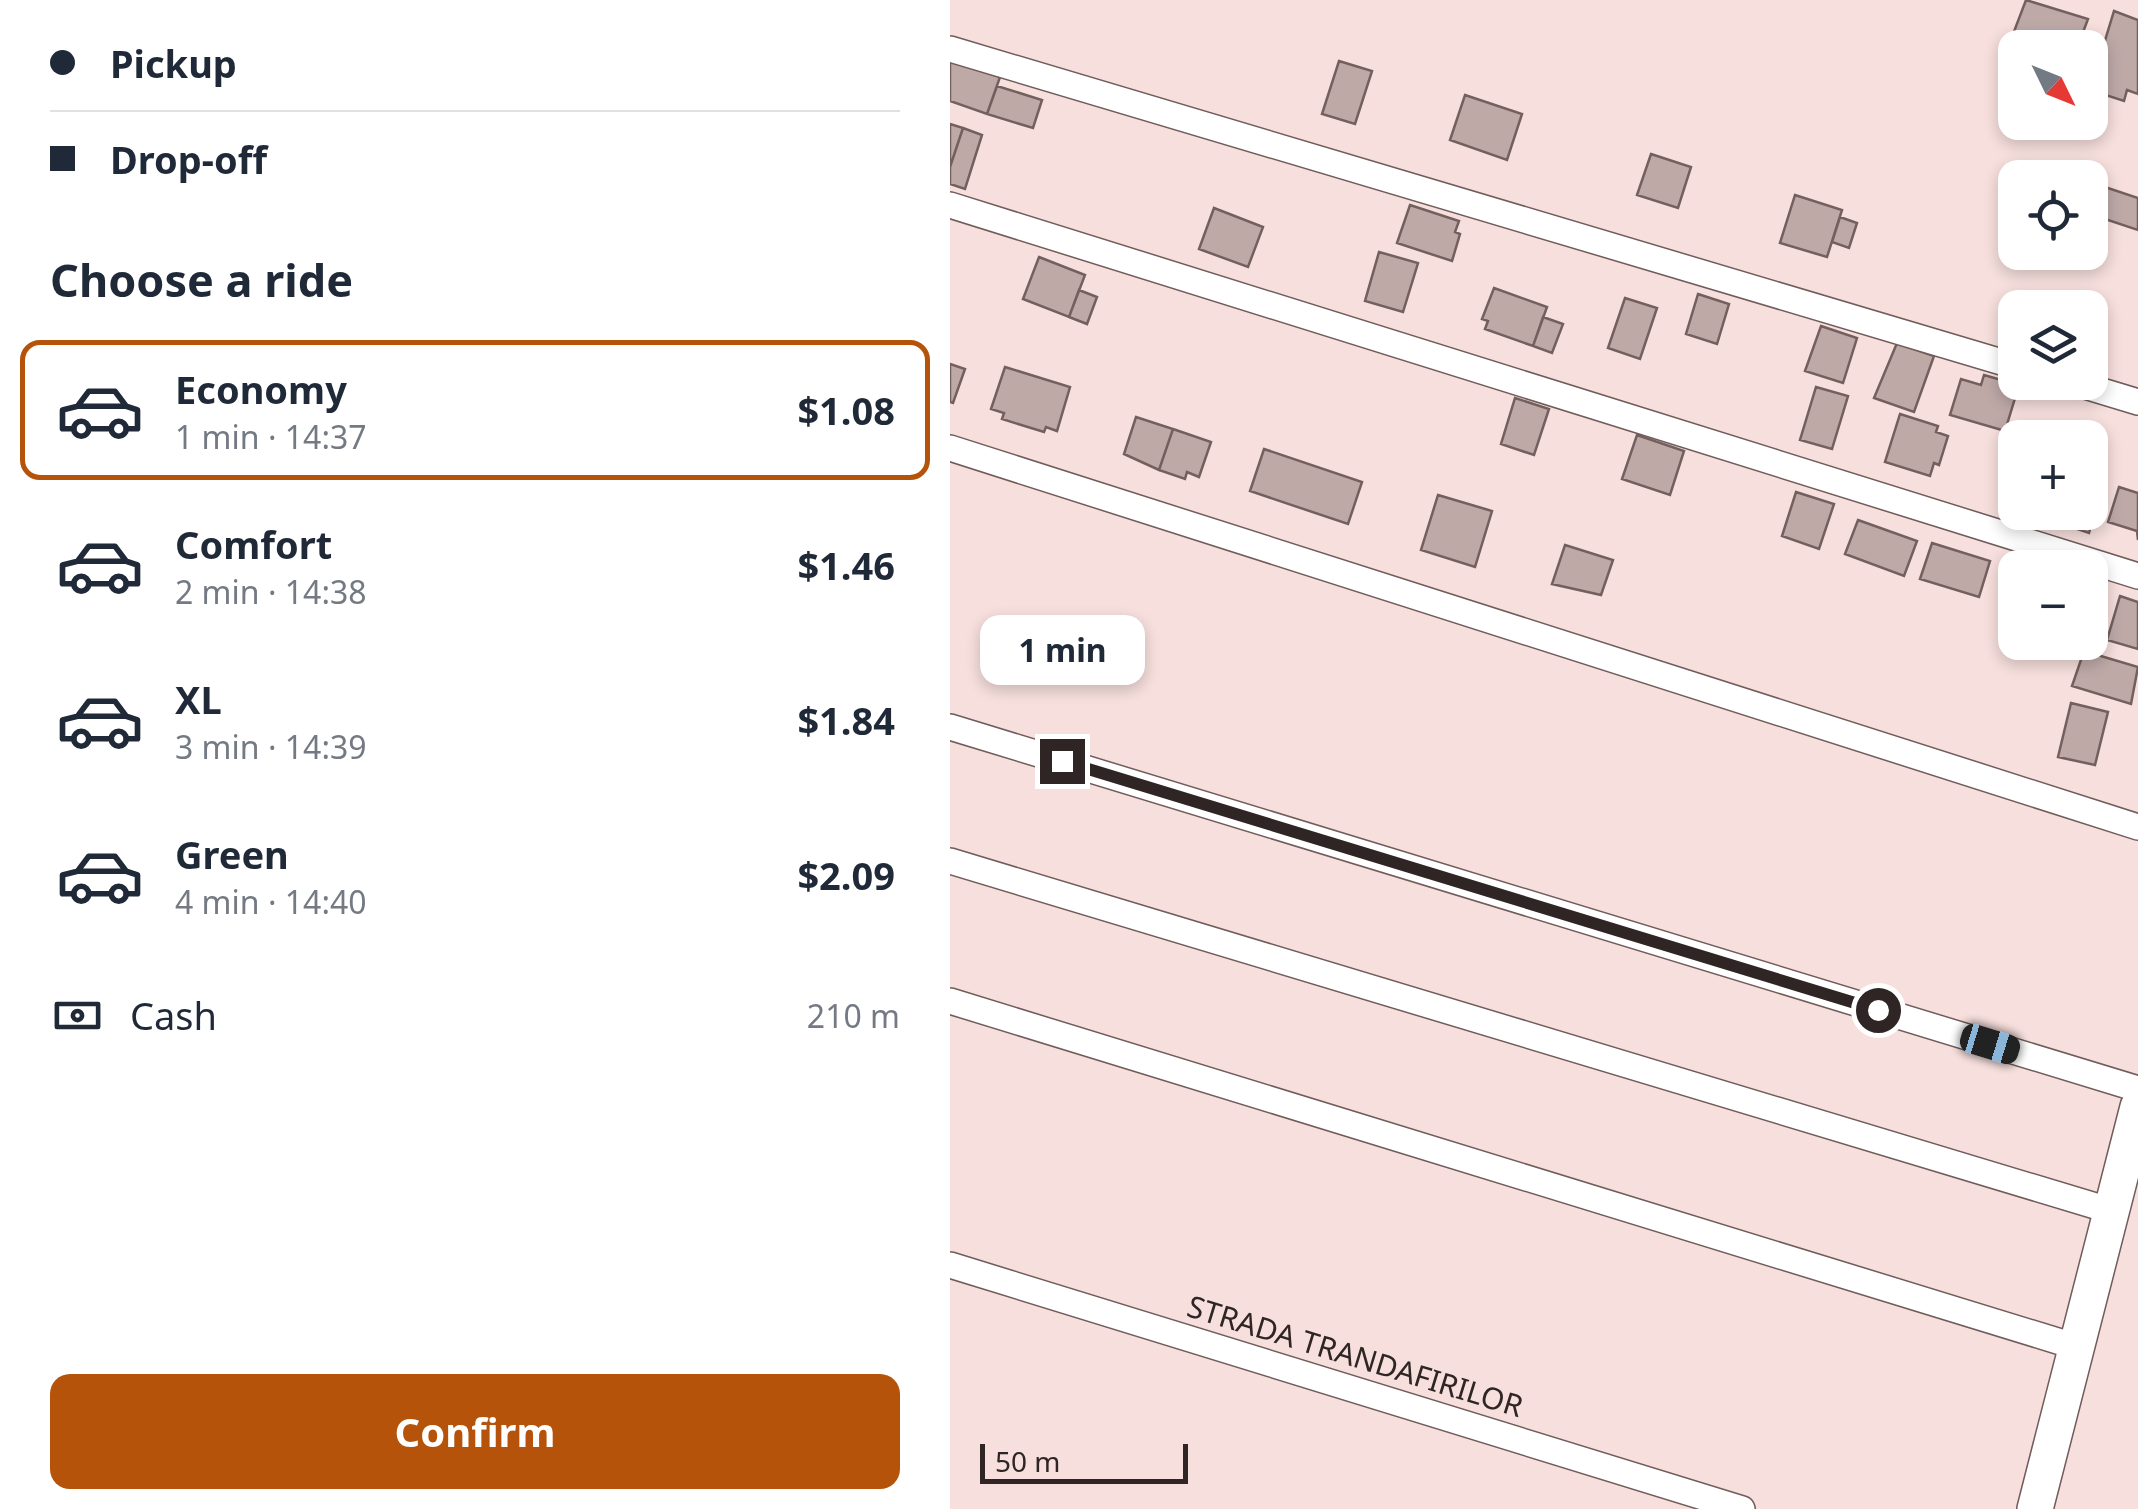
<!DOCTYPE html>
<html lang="en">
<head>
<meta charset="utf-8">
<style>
  :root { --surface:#fff; --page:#f2f2f3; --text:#1f2937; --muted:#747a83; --line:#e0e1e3; --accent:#b45309 }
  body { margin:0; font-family:"Noto Sans",sans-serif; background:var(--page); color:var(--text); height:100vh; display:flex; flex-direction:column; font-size:38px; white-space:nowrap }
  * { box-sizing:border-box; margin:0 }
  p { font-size:32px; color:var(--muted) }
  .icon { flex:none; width:55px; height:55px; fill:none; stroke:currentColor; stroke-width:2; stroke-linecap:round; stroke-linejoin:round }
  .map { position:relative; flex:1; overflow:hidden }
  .details { display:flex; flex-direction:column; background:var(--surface); width:950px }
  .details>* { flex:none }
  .top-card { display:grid; align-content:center; height:220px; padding:0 50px; background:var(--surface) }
  .needle { width:65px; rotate:133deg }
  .buttons { position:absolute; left:1048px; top:30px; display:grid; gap:20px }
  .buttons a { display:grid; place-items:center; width:110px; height:110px; border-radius:20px; background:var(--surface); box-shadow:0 5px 15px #0003; font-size:50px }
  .scale { position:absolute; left:30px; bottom:25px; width:208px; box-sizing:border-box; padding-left:10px; border:5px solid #2e2524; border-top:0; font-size:28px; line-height:35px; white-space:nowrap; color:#2e2524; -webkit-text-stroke:8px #f6dfdd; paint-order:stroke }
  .end { position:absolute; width:45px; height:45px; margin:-22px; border:12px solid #2e2524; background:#fff; box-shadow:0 0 0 5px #fff }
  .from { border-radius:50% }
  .bubble { position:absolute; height:70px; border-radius:20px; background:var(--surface); box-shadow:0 5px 15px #0003; font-size:32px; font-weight:700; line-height:70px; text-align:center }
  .car { position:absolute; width:30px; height:60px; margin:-30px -15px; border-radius:12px; box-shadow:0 0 8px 2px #0007; background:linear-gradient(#222 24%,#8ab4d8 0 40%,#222 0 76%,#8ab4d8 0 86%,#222 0) }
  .top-card b { display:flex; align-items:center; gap:35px; height:95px; font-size:38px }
  .top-card b+b { border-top:2px solid var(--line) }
  .top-card i { width:25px; height:25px; background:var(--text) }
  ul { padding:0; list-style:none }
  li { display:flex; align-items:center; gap:30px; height:140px; margin:0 20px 15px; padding:0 30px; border:5px solid transparent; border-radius:20px }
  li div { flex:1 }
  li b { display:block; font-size:38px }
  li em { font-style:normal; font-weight:700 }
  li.selected { border-color:var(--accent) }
  li>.icon { width:90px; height:90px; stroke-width:1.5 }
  h2 { padding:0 50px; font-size:45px; line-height:120px }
  .pay { display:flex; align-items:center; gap:25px; height:110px; padding:0 50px; font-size:38px }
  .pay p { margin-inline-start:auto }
  .action { display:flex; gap:20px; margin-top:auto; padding:20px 50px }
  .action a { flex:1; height:115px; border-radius:20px; background:var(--accent); color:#fff; font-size:40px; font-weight:700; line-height:115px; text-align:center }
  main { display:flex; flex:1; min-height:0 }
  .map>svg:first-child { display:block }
</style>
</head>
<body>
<main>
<section class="details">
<div class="top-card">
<b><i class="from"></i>Pickup</b>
<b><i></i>Drop-off</b>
</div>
<h2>Choose a ride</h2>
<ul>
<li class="selected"><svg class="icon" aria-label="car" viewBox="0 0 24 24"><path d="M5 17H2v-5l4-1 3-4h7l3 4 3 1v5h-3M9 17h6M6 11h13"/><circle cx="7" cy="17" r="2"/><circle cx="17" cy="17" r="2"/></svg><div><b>Economy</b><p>1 min · 14:37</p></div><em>$1.08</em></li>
<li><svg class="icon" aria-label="car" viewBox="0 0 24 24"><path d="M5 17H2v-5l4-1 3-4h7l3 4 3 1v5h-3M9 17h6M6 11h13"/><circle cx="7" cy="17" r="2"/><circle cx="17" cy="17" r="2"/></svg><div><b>Comfort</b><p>2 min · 14:38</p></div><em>$1.46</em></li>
<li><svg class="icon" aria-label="car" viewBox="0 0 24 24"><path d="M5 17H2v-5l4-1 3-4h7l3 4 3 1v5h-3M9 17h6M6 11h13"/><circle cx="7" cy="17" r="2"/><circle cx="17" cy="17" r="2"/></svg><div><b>XL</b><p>3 min · 14:39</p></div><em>$1.84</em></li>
<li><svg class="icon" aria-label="car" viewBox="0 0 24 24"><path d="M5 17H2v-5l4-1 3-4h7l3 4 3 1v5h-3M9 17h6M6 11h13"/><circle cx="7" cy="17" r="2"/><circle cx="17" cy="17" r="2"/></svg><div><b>Green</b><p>4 min · 14:40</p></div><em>$2.09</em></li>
</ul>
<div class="pay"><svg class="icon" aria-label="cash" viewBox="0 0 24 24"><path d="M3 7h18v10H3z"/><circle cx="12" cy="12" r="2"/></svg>Cash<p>210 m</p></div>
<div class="action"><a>Confirm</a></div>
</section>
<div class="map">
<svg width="1188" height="1509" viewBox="0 0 1188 1509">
  <rect width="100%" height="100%" fill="#f6dfdd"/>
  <path fill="#bea9a7" stroke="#73605e" stroke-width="2.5" d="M1076,0L1138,19L1127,48H1074L1060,42Z
    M1164,11L1188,20V94L1177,90L1174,101L1140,90Z
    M0,61L50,77L37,114L0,101Z
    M389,61L422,71L405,124L372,114Z
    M47,86L92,100L83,128L37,114Z
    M515,95L572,114L557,160L500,140Z
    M0,124L13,128L0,167Z
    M13,128L32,135L15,189L0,184V167Z
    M701,154L741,167L728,208L687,195Z
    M1140,182L1188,198V230L1140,214Z
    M845,195L892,210L877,257L830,243Z
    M460,205L509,221L505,232L510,234L502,261L447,243Z
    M264,208L313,227L298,267L249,249Z
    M890,217L907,223L899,248L882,242Z
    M429,252L468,263L453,312L415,301Z
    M89,257L135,275L119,317L73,299Z
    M544,288L597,307L583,346L535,329L538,321L532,319Z
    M129,290L147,297L137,324L119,317Z
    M748,294L779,304L767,344L736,334Z
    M675,298L707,308L690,359L658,348Z
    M593,317L613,324L602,353L583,346Z
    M871,326L907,338L893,383L855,371Z
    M947,343L984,356L964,412L924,398Z
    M0,364L15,369L3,403L0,402Z
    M55,367L120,387L107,431L96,427L94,432L52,419L54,413L41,409Z
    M1034,375L1069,385L1055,431L1000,415L1011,379L1031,385Z
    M866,387L898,396L882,449L850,440Z
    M565,398L599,409L584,455L551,444Z
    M950,414L988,426L986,432L998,436L989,465L984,463L980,476L935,462Z
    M186,417L223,429L209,470L174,454Z
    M223,429L261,442L249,477L237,472L235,479L209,470Z
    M687,435L734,451L720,495L672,479Z
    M314,449L412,482L398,524L300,491Z
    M1169,487L1188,493V540L1187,531L1158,522Z
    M846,492L884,504L869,549L832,536Z
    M488,495L542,511L525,567L471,550Z
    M1099,512L1140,511L1145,513L1139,533L1097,519Z
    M908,520L967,541L954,576L895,554Z
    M982,543L1040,561L1029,597L970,579Z
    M615,545L663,560L651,595L602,584Z
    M1170,596L1188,602V649L1157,640Z
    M1134,651L1188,667L1181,704L1122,686Z
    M1121,703L1158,712L1145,765L1108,757Z"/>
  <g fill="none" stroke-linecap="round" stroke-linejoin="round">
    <defs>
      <path id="minor" d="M0,49L1065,366
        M0,205L1188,576
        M1122,382L1188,402
        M0,448L1188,827
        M0,727L1188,1089
        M0,861L1162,1211
        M0,1001L1127,1347
        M0,1265L792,1509"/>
      <path id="secondary" d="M1085,1509L1188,1107"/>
    </defs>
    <use href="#minor" stroke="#705c5a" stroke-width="28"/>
    <use href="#secondary" stroke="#705c5a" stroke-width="38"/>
    <use href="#minor" stroke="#fff" stroke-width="25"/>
    <use href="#secondary" stroke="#fff" stroke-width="35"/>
  </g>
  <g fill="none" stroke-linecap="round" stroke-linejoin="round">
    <path stroke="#2e2524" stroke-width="12" d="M112,761L928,1010"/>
  </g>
  <g text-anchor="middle" stroke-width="8" stroke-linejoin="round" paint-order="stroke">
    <g font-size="30" fill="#2e2524" stroke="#f6dfdd">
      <text transform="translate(405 1357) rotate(17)" y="10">STRADA TRANDAFIRILOR</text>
    </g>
  </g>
</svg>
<div class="buttons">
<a><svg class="needle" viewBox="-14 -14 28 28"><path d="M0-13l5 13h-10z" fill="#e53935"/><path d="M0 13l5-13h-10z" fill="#747a83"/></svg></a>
<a><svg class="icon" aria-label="locate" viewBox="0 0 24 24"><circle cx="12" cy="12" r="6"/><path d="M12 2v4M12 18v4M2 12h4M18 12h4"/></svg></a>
<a><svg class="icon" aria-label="layers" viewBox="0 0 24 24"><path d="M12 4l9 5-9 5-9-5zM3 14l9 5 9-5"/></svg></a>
<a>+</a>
<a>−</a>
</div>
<div class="scale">50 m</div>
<i class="end from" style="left:928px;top:1010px"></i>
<i class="end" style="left:112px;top:761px"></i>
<div class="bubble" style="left:30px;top:615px;width:165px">1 min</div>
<i class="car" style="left:1040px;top:1044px;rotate:107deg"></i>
</div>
</main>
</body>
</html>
